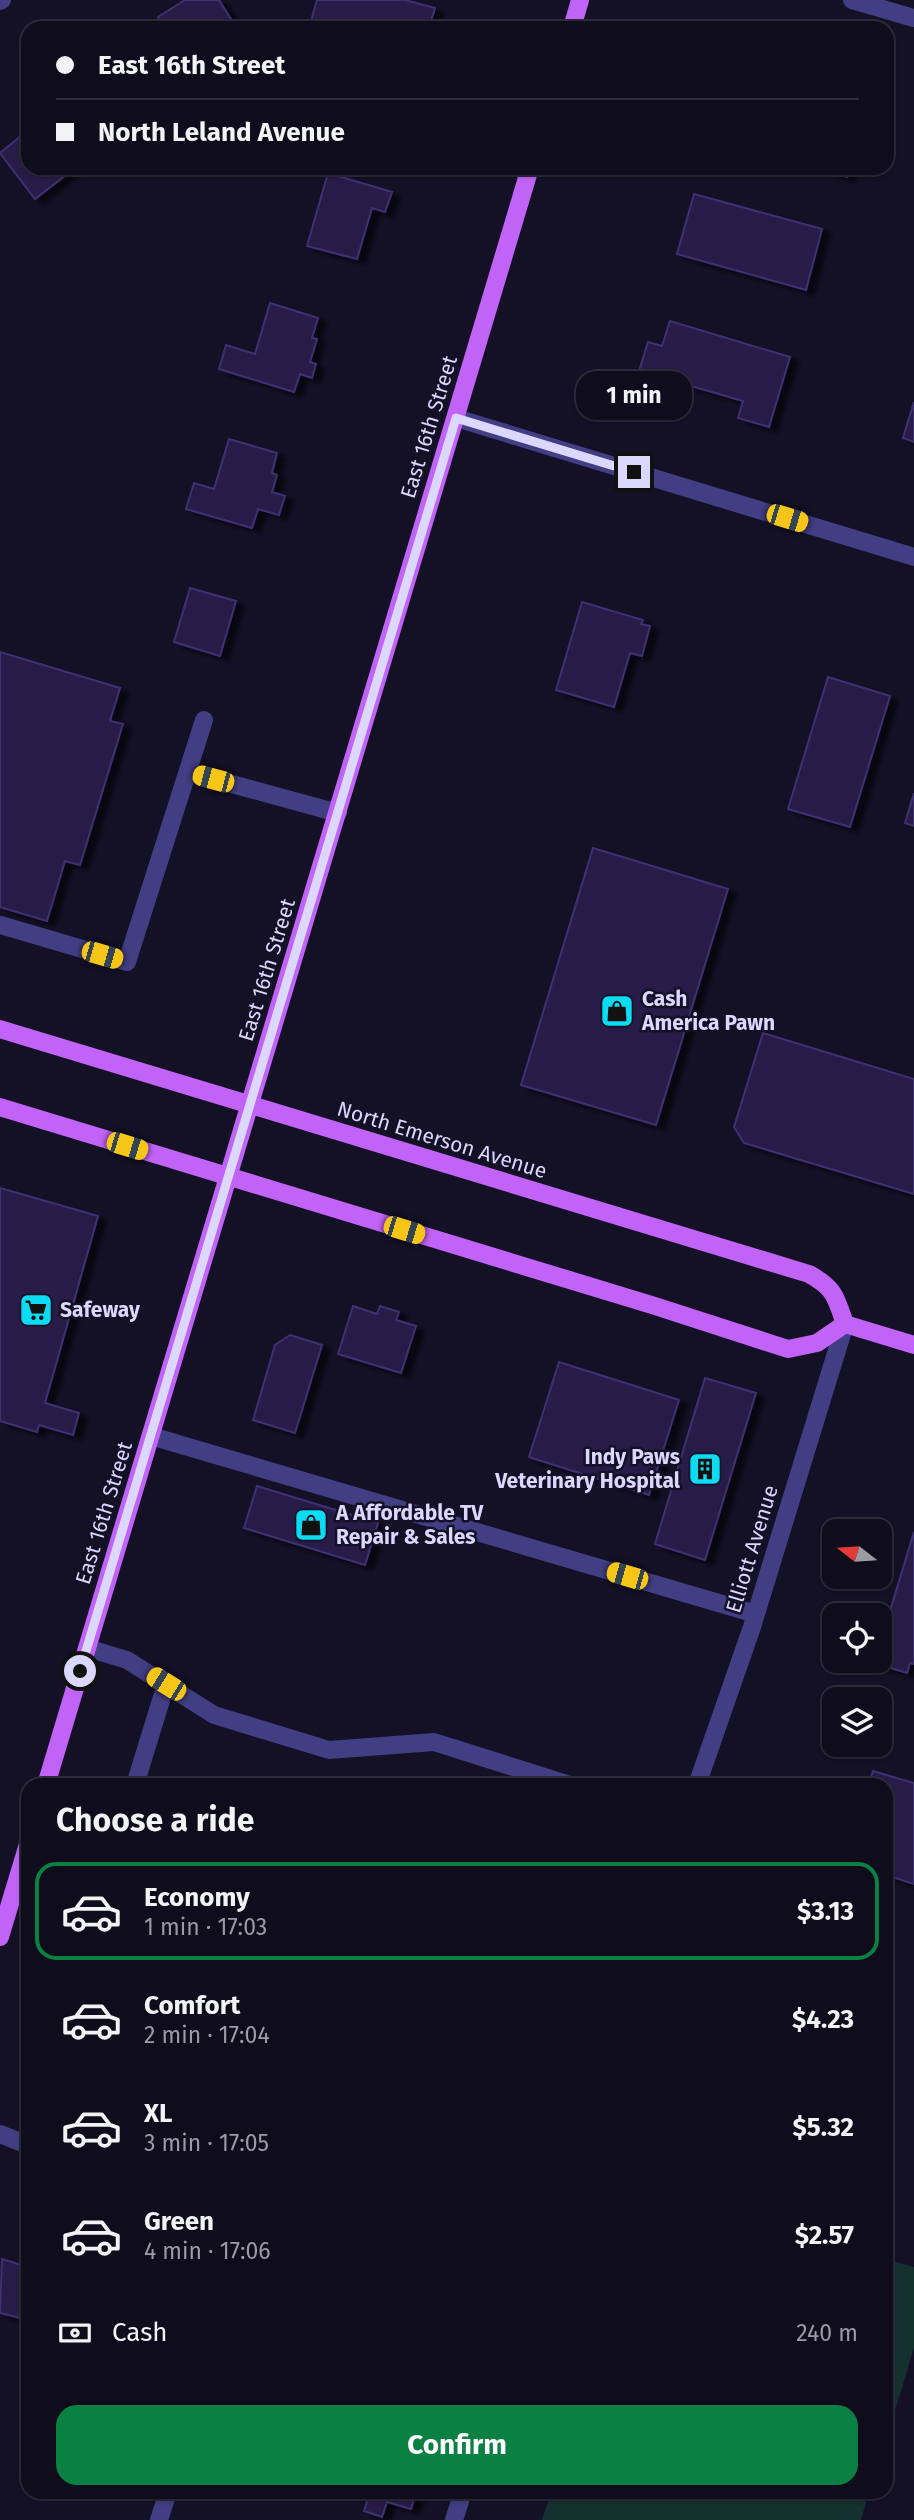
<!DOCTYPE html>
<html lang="en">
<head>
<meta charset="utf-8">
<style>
  :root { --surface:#0f0c1c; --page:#1d1a29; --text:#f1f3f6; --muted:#9b9ba3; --line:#2f2c3b; --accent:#0b8043 }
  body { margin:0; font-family:"Fira Sans",sans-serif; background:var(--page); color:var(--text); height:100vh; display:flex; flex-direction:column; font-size:26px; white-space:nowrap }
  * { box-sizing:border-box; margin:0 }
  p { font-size:23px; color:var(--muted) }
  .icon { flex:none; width:38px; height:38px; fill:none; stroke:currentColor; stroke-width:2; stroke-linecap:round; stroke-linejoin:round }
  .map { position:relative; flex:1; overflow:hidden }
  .side { position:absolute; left:21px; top:1778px; width:872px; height:721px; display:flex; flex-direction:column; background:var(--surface); border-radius:21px; box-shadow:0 2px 5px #0004,0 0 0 2px var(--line) }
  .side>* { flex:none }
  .guide { position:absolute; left:21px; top:21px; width:873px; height:154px; border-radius:21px; box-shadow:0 2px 5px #0004,0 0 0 2px var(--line); display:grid; align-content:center; height:154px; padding:0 35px; background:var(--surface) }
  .needle { width:46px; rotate:287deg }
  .fabs { position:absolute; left:822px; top:1519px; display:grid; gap:14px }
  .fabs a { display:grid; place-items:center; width:70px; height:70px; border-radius:14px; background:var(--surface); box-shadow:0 2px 5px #0004,0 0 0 2px var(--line); font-size:35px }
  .end { position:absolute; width:32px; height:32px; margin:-16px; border:9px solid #dcd7fd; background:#111; box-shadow:0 0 0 4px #111 }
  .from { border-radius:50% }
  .bubble { position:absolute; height:49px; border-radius:21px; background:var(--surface); box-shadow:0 2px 5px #0004,0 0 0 2px var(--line); font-size:23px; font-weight:700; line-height:49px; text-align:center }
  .car { position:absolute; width:21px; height:42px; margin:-21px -10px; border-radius:9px; box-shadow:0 0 5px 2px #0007; background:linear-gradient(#f5c518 24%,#345 0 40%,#f5c518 0 76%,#345 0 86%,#f5c518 0) }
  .guide b { display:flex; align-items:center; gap:24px; height:66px; font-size:26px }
  .guide b+b { border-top:2px solid var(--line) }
  .guide i { width:18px; height:18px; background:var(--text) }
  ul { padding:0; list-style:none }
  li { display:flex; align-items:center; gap:21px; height:98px; margin:0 14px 10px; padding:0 21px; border:4px solid transparent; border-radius:21px }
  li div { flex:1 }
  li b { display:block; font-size:26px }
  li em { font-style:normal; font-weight:700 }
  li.active { border-color:var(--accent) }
  li>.icon { width:63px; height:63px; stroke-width:1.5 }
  h2 { padding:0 35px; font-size:32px; line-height:84px }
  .pay { display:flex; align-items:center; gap:18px; height:77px; padding:0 35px; font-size:26px }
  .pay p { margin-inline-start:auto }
  .primary-button { display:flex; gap:14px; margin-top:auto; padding:14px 35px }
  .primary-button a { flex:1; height:80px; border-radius:21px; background:var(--accent); color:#fff; font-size:28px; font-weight:700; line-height:80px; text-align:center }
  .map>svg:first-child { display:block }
</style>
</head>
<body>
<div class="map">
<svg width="914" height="2520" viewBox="0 0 914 2520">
  <defs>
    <filter id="shadow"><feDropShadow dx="8" dy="4.5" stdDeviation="2" flood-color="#0009"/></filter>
  </defs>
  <rect width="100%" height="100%" fill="#141026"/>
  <path fill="#14302f" d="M886,2259L914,2267V2348L886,2440Z
    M551,2492H869L861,2520H542Z"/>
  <path fill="#261d46" stroke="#3e3071" stroke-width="2" filter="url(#shadow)" d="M185,0H219L234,24L229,28H164L158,17Z
    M317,0H405L435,8L431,21L445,26V28H309Z
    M26,132L28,135V168H75L35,199L0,153Z
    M818,168H849L847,177Z
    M328,173L392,192L385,212L372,208L357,259L307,246Z
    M694,194L822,229L806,290L677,254Z
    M270,303L318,318L312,338L317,339L310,362L316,364L312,378L300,374L294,392L219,369L226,345L255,354Z
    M670,321L790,357L769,427L738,418L743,401L639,371L648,342L662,346Z
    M914,402V442L903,438Z
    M229,439L277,453L272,473L277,475L272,492L285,496L279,515L258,509L252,528L186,509L194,483L214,489Z
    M190,588L236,601L220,656L174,642Z
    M582,602L643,620L641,624L650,626L642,656L630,653L614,707L556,690Z
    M0,652L120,688L110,721L123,724L80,865L65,861L47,921L0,907Z
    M828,677L890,696L850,827L788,809Z
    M914,793V826L905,823Z
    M593,848L728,889L656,1125L521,1085Z
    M763,1033L914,1079V1194L744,1143L734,1127Z
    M0,1188L98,1216L45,1403L79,1413L73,1435L39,1425L37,1432L0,1421Z
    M353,1306L377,1314L380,1306L399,1312L396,1320L416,1326L401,1373L338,1354Z
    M290,1335L322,1345L295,1433L253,1420L275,1345Z
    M559,1362L679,1400L649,1495L529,1457Z
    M705,1378L756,1393L705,1560L655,1544Z
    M257,1486L378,1523L365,1565L244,1528Z
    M914,1532V1664L910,1663L907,1673L874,1663L875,1661H880V1644Z
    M873,1771L914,1783V1884L886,1875V1785H868Z
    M2,2259L28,2267V2320L0,2313Z
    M28,2338V2366L21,2364Z
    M370,2492H416L411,2509L387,2502L382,2517L364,2511Z"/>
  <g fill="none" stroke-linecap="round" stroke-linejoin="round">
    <path stroke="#413e83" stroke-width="18" d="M852,0L914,18
      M0,1L2,0
      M456,418L914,557
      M188,772L338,813
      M0,925L127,962L204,720
      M151,1436L756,1614
      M87,1648L127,1660L214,1715L329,1750L434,1742L570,1785
      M135,1785L166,1684
      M697,1785L752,1627L845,1324
      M0,2134L28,2145
      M159,2520L168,2492
      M454,2520L463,2492"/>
    <path stroke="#c263f8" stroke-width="18" d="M572,28L580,0
      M0,1029L809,1274C835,1288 836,1298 845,1324
      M0,1107L655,1306L788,1349L817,1343L845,1324
      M845,1324L914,1345
      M46,1785L530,168
      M0,1937L28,1844"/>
  </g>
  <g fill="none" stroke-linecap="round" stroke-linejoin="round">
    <path stroke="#dcd7fd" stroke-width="9" d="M80,1671L456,418L634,472"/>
  </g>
  <defs>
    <symbol id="shop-square" viewBox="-11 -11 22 22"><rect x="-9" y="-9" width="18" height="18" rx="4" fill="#0cdbf4" stroke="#141026"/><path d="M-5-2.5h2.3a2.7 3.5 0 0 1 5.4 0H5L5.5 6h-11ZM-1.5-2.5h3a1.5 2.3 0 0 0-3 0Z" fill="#111"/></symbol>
    <symbol id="supermarket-square" viewBox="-11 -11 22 22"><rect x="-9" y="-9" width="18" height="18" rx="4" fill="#0cdbf4" stroke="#141026"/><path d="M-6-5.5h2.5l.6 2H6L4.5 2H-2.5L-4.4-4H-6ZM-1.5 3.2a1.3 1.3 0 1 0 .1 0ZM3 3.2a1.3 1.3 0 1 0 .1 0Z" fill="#111"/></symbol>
    <symbol id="building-square" viewBox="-11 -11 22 22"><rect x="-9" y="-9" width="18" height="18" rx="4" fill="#0cdbf4" stroke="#141026"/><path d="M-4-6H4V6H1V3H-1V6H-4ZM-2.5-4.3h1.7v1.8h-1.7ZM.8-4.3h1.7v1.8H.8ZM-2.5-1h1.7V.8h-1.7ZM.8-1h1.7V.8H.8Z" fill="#111"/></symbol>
  </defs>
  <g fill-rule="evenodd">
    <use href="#shop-square" x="598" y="992" width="38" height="38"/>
    <use href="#supermarket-square" x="17" y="1291" width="38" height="38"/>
    <use href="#building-square" x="686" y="1450" width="38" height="38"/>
    <use href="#shop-square" x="292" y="1506" width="38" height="38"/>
  </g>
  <g text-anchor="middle" stroke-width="5" stroke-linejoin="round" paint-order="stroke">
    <g font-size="21" fill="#dcd7fd" stroke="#141026">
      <text transform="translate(429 427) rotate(-73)" y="7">East 16th Street</text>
      <text transform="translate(267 970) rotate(-73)" y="7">East 16th Street</text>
      <text transform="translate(442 1140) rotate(17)" y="7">North Emerson Avenue</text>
      <text transform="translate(104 1513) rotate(-73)" y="7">East 16th Street</text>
      <text transform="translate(752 1549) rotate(-73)" y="7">Elliott Avenue</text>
    </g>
    <g font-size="21" font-weight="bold" fill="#dcd7fd" stroke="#141026" text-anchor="start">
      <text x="642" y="1006">Cash<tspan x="642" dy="24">America Pawn</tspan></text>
      <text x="60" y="1317">Safeway</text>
      <text x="680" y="1464" text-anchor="end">Indy Paws<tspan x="680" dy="24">Veterinary Hospital</tspan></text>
      <text x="336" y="1520">A Affordable TV<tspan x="336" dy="24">Repair &amp; Sales</tspan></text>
    </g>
  </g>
</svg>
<div class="fabs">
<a><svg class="needle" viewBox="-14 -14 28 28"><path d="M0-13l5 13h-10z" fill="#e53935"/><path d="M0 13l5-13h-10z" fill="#9b9ba3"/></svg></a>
<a><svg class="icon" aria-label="locate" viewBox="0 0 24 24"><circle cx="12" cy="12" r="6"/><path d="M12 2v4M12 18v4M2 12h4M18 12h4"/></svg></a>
<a><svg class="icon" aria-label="layers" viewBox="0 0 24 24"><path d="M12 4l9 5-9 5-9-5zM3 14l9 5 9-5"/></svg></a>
</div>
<i class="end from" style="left:80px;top:1671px"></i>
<i class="end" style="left:634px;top:472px"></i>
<div class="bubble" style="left:576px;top:371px;width:116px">1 min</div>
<i class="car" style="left:787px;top:518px;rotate:107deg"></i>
<i class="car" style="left:213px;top:779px;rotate:285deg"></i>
<i class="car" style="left:102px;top:955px;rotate:106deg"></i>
<i class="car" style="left:127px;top:1146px;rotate:107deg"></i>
<i class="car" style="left:404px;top:1230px;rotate:107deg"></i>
<i class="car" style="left:627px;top:1576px;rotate:286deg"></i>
<i class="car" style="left:166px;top:1684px;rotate:302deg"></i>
<div class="guide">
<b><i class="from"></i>East 16th Street</b>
<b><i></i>North Leland Avenue</b>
</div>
<section class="side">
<h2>Choose a ride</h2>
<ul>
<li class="active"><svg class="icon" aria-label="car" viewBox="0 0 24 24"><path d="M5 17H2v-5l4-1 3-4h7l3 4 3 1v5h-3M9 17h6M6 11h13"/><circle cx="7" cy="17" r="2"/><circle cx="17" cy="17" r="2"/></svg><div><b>Economy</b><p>1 min · 17:03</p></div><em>$3.13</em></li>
<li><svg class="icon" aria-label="car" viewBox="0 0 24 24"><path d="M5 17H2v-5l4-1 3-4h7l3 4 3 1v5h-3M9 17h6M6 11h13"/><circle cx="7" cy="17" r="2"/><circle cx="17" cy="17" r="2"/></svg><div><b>Comfort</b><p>2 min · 17:04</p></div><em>$4.23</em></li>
<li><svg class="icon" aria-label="car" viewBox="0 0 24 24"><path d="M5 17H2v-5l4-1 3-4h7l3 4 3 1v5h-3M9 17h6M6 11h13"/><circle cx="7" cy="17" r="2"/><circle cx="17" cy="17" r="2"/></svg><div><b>XL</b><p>3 min · 17:05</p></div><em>$5.32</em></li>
<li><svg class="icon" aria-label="car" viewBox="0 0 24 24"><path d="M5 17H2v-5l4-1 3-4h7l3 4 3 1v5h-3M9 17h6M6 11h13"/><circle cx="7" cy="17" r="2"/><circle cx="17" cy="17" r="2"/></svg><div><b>Green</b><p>4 min · 17:06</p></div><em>$2.57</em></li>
</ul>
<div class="pay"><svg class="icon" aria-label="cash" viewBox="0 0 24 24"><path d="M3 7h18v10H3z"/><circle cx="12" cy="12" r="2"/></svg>Cash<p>240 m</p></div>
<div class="primary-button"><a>Confirm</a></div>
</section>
</div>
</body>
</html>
